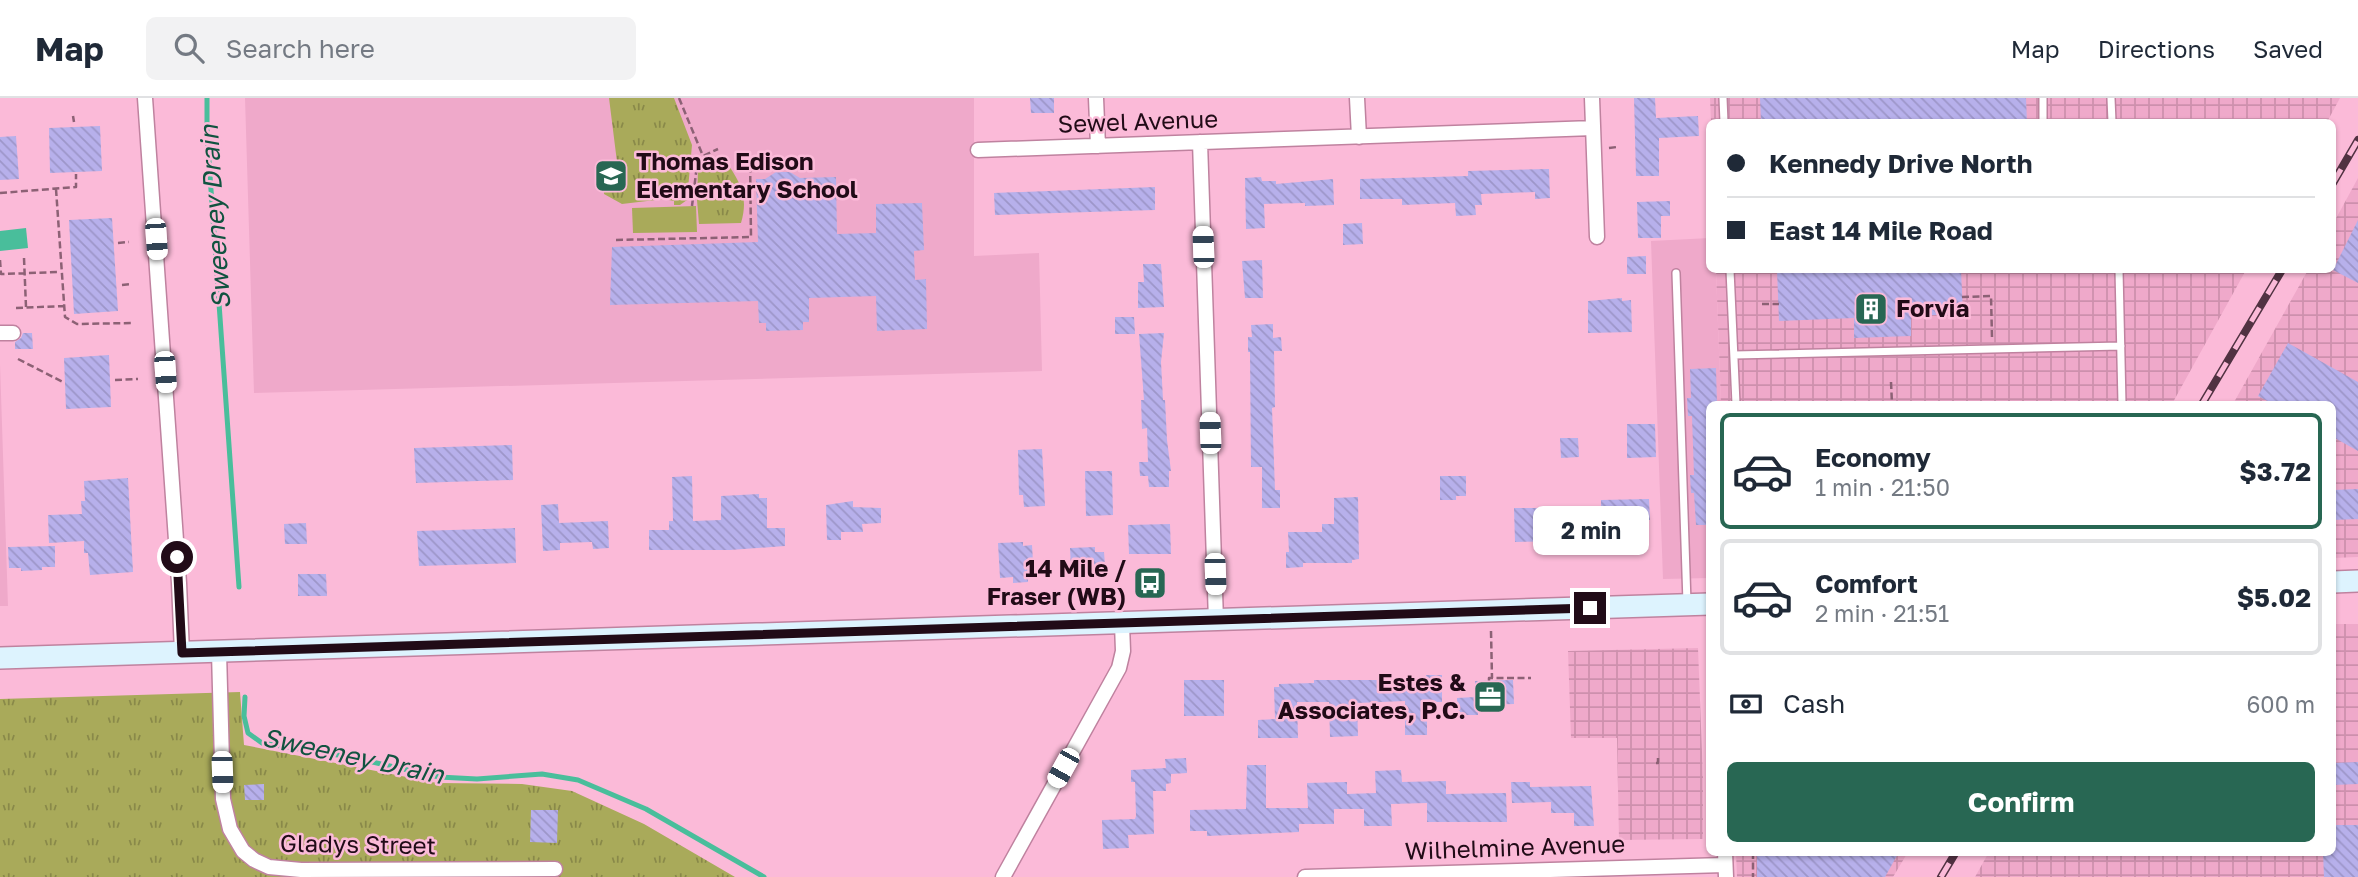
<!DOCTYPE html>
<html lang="en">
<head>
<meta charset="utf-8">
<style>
  :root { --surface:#fff; --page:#f2f2f3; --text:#1f2937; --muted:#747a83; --line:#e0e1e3; --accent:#286753 }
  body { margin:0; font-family:"Golos Text",sans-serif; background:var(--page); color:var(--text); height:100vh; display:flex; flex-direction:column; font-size:26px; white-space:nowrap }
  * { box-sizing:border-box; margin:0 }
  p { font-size:23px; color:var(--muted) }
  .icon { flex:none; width:38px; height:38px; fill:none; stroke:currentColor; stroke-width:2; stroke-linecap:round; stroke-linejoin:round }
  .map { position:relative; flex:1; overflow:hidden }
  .sheet { position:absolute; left:1706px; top:303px; width:630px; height:455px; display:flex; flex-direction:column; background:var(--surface); border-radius:10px; box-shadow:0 2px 5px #0004 }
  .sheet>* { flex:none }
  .hud { position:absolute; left:1706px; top:21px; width:630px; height:154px; border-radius:10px; box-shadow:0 2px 5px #0004; display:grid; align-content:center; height:154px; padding:0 21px; background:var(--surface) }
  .end { position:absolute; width:32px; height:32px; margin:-16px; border:9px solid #210b17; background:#fff; box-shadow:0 0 0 4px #fff }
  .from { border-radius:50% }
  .bubble { position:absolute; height:49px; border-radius:10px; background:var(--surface); box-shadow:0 2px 5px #0004; font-size:23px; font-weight:700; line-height:49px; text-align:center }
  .car { position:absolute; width:21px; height:42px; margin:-21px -10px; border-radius:9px; box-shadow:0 0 5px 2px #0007; background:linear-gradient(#fff 24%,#345 0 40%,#fff 0 76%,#345 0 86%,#fff 0) }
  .hud b { display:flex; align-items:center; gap:24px; height:66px; font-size:26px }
  .hud b+b { border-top:2px solid var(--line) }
  .hud i { width:18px; height:18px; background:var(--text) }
  ul { padding:12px 0 0; list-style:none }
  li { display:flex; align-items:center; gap:21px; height:116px; margin:0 14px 10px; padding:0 7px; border:4px solid var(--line); border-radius:10px }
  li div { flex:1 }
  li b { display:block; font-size:26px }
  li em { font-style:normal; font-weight:700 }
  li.active { border-color:var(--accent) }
  li>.icon { width:63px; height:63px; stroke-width:1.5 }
  .pay { display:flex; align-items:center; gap:18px; height:77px; padding:0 21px; font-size:26px }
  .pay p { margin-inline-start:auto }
  .cta { display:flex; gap:14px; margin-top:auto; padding:14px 21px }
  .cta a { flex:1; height:80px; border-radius:10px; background:var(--accent); color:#fff; font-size:28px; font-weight:700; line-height:80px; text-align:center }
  header { display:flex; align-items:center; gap:42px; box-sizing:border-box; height:98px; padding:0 35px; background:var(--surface); border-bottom:2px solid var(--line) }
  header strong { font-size:33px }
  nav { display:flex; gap:38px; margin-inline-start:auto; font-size:24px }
  .search { width:490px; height:63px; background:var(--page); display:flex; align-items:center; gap:18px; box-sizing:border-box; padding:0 24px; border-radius:10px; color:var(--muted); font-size:26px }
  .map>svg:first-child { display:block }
</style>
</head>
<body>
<header>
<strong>Map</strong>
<div class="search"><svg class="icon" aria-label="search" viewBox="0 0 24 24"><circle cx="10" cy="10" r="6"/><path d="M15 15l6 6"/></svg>Search here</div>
<nav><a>Map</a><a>Directions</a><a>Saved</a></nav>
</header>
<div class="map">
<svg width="2358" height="779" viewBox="0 0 2358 779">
  <defs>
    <pattern id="industrial-grid" width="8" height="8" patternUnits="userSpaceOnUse" patternTransform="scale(1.75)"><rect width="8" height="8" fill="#efa9ca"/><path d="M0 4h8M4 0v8" fill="none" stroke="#cd90ad"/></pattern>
    <pattern id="park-tufts" width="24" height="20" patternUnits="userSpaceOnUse" patternTransform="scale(1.75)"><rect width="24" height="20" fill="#a9aa5a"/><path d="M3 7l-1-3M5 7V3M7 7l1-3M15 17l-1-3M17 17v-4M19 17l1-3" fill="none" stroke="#898949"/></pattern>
    <pattern id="building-back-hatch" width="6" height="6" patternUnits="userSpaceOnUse" patternTransform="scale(1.75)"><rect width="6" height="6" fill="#b7b0eb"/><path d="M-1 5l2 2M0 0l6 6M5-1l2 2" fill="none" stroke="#9d96c9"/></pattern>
  </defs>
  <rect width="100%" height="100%" fill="#fbbad8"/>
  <path fill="#efa9ca" d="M245,0H974V158L1039,155L1042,273L254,295Z
    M1710,140V172H1716L1721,306H1710V480L1663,481L1651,143Z
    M0,266L8,508H0Z"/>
  <path fill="url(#industrial-grid)" d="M1710,0H2340L2327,24H1711Z
    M2358,80V459L2333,460V306H2233L2308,172H2333V126Z
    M1716,172H2246L2172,306H1721Z
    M2333,526H2358V779H1975L1989,754H2333Z
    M1698,550L1703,680V741L1619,742L1617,640H1571L1568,553Z
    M1736,754H1908L1893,779H1737Z"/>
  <path fill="#a9aa5a" d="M696,108L697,134L633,135L632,110Z"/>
  <path fill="url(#park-tufts)" d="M609,0H674L692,47L687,102L680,107H674V103L664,101L622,106L604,96L603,80L618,72Z
    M725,62C740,84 749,98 741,125L699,126L697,102L698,72L714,63Z
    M240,594L244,647L437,685L522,686L572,693L644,726L735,779H0V601Z"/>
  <path fill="#49be9b" d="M26,130L28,150L0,153V133Z"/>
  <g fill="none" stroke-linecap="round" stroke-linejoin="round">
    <path stroke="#49be9b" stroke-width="5" d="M207,0V35L239,489
      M245,599L244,618L248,635L262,645L350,659L439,679L477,681L542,676L578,682L646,711L764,779"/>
  </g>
  <path fill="url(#building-back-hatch)" d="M1030,0H1054V15H1031Z
    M1634,0H1655L1656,20L1698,18L1699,38L1659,40V78H1636Z
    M1760,0H2026L2027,24H1761Z
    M100,28L102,73L50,75L49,30Z
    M16,38L19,81L0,82V39Z
    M1549,71L1550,100L1535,101V94L1481,96L1482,107H1475L1476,117L1456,118L1455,105L1402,107V101H1360V81L1468,78V73Z
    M776,74H790L800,80L836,79L837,136L876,135V106L922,105L924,152L914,153L915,182L926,181L927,231L877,233L876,198L809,200V224H803V232L766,233V225H759L758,203L610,207L612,149L758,144L756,81H765Z
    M1261,79L1262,83H1276V86L1333,81L1334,107L1305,108V105L1264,106L1265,130L1246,131L1245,80Z
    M1155,89V112L995,117L994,95Z
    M1670,103V118H1661V140H1638L1637,104Z
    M112,120L118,213L74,216L69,122Z
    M2358,122V185L2333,172Z
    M1362,125L1363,146L1343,147V126Z
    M1646,158V176H1627V159Z
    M1262,162L1263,200H1245L1242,163Z
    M1143,166H1161L1164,209L1138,210V184H1144Z
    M1777,172H1961L1963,216L1911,218V238L1854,240V220L1779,223Z
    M1622,200V203L1631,202L1632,234L1588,235V203Z
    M1115,219H1134L1135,236H1115Z
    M1273,226V240L1281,239L1282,253H1274L1275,309L1272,310L1275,392H1280V410H1262V369H1251L1250,254H1248V239H1252L1251,227Z
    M23,235H32L33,251H15V244L21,240Z
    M1164,235L1161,264L1163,302H1165L1167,342L1171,373H1169V389H1149L1148,378H1140L1139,364H1148L1147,330L1142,331L1141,302H1144L1139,236Z
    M2288,245L2358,284V353L2333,339V306H2273L2258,298Z
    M109,257L111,309L66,311L64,260Z
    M1716,270L1717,306H1710V427H1696L1694,395H1691L1690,377H1694L1692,318H1688L1687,300H1691L1690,271Z
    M1627,326H1655L1656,359L1627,360Z
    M1560,340H1578L1579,359L1561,360Z
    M512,347L513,382L416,385L414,350Z
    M1042,351L1045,408L1024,409L1023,397H1019L1018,352Z
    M1085,373H1112L1113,417L1086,418Z
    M692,378L693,423L721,422V398L759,396V400H767V430H785V448L730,452H649V432H669V423H673L672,379Z
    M1440,378H1466V398H1456V402H1440Z
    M128,380L133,474L90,477L88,455H84V443L49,445L48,417L82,416L81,403H85L84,383Z
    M2358,391V421L2333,422V392Z
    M1358,399L1359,461L1352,462V465H1303V469L1286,470V454H1289L1288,434H1322V426H1334V400Z
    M1649,401L1650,422L1601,423V402Z
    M853,403V409L881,410V425L862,426L863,434H841V442H827L826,407Z
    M558,406L559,425L608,423L609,450L593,451L592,444L560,445V452L543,453L541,407Z
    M1514,410H1541L1542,414H1559V421L1574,420V443L1515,444Z
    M306,425L307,446H285L284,426Z
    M1170,426L1171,456H1129L1128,427Z
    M515,430L516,465L419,468L417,433Z
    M1023,444V448L1032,447L1033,464H1028V484L1013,485V479L1000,480L998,445Z
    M55,448V469H42V472L21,473V470H9L8,449Z
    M1095,449V454H1104L1105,467H1096V470L1071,469L1070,450Z
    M298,476H326L327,498H298Z
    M1426,577H1442V604H1427V637H1405V603L1357,605L1358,638L1330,639L1329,604H1297L1298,640H1258V622L1275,621L1274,589H1279V586L1314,585V582H1426Z
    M1184,582H1224V618H1184Z
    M1513,582L1514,606L1478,607V617H1457V600L1475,599V583Z
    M1186,660L1187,675L1171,676V685L1166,686V693H1153L1154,736L1128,737L1129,750L1103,751L1102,722L1135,721L1136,718L1135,684H1131V672L1166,670L1165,661Z
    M2358,664V686L2333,687V665Z
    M1247,667H1266V710H1308L1307,685L1347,684V696L1376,695L1375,673L1401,672L1402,684L1446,683V696L1506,695L1507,724H1427V705L1391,706L1392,728H1364V711H1334V726H1299V734L1207,738V733H1190V712L1246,711Z
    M1511,684H1530V689L1591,688L1594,728H1574V715H1551V704L1512,705Z
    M264,686V702H245L244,687Z
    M531,712H558L557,745L530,744Z
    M2333,727H2358V779H2324L2323,754H2333Z
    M1757,754H1899L1885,779H1757Z"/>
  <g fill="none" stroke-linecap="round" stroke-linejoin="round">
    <defs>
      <path id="lane" d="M1723,0L1724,24
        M2043,0V24
        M2111,0L2112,24
        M1730,172L1736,306
        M2119,172L2122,306
        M1676,175L1687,505
        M1734,257L2121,248"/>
      <path id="street" d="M145,0L179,485L182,555
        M1096,0L1098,48
        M1357,0L1359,39
        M1592,0L1597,139
        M1200,44L1216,523
        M978,52L1593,30
        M0,235H13
        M219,554L223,701L230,731L243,753L254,762L269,769L301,772L555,771
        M1725,754L1726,779
        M1003,779L1119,570L1123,553L1122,526
        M1305,779L1725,767"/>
      <path id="secondary" d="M2333,484L2358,483
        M0,560L1710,506"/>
    </defs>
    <use href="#lane" stroke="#bf829f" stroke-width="10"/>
    <use href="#street" stroke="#bf829f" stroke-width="17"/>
    <use href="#secondary" stroke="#bf829f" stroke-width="24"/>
    <path stroke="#8c6175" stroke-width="2.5" stroke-dasharray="7 3.5" stroke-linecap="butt" d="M679,0L703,58
      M73,18L74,24
      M1609,50L1617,49
      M56,91L65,219L77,226L134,225
      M0,95L76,89V76
      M692,108L696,75L703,58L718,51
      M616,142L751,139L750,59
      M118,145L129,144
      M24,160L26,209
      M0,162L1,176L60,174
      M122,187L132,186
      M1962,199L1991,198L1992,239
      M1762,206H1779
      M16,210L64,208
      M18,261L63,284
      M115,282L138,281
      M1891,284L1892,306
      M1491,533L1492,580
      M1489,583V580H1531
      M1656,665H1658V658
      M1753,754V779"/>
    <use href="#lane" stroke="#fff" stroke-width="7"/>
    <use href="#street" stroke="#fff" stroke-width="14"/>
    <use href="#secondary" stroke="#ddf3fe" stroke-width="21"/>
    <defs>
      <path id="rail" d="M2333,85L2358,42
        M2202,306L2282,172
        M1941,779L1956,754"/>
    </defs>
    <use href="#rail" stroke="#513242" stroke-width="8"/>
    <use href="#rail" stroke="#fbbad8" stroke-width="5" stroke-dasharray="16" stroke-linecap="butt"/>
  </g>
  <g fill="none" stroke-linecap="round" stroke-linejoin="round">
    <path stroke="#210b17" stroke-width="9" d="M177,459L182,555L1590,510"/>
  </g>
  <defs>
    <symbol id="school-square" viewBox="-11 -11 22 22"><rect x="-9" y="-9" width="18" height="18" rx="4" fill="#286753" stroke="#fbbad8"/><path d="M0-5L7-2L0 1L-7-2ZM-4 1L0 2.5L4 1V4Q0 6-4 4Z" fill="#fff"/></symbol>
    <symbol id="building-square" viewBox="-11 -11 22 22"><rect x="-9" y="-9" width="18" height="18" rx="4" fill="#286753" stroke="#fbbad8"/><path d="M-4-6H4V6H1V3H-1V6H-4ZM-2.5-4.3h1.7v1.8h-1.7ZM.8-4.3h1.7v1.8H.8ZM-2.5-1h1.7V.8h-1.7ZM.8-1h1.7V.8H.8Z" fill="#fff"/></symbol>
    <symbol id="bus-square" viewBox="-11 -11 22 22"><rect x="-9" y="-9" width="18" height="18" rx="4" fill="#286753" stroke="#fbbad8"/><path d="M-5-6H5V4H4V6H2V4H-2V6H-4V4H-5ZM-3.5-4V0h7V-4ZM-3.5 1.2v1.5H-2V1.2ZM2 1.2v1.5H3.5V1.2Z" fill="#fff"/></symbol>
    <symbol id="office-square" viewBox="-11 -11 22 22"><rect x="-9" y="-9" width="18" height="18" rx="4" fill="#286753" stroke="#fbbad8"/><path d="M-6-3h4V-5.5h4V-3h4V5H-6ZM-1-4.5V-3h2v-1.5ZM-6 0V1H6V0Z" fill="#fff"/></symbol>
  </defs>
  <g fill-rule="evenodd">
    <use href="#school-square" x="592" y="59" width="38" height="38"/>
    <use href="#building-square" x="1852" y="192" width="38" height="38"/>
    <use href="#bus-square" x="1131" y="466" width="38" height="38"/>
    <use href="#office-square" x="1471" y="580" width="38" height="38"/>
  </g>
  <g text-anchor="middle" stroke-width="5" stroke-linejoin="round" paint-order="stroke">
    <g font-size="24" fill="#210b17" stroke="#fbbad8">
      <text transform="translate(1138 24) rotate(-2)" y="8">Sewel Avenue</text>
      <text transform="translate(358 747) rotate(1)" y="8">Gladys Street</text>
      <text transform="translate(1515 750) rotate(-2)" y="8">Wilhelmine Avenue</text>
    </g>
    <g font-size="24" font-weight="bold" fill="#210b17" stroke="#fbbad8" text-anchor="start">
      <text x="636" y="72">Thomas Edison<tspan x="636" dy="28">Elementary School</tspan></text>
      <text x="1896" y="219">Forvia</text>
      <text x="1126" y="479" text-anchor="end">14 Mile /<tspan x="1126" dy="28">Fraser (WB)</tspan></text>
      <text x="1466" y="593" text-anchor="end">Estes &amp;<tspan x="1466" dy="28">Associates, P.C.</tspan></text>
    </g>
    <g font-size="26" font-style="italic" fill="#115340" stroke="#fbbad8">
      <text transform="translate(215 119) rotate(-94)" y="9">Sweeney Drain</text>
      <text transform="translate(353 658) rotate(12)" y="9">Sweeney Drain</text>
    </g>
  </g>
</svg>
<i class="end from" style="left:177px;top:459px"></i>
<i class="end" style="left:1590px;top:510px"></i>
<div class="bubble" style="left:1533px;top:408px;width:116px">2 min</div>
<i class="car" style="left:156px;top:141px;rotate:176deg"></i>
<i class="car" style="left:1203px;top:149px;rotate:358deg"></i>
<i class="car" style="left:165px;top:274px;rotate:176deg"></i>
<i class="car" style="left:1210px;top:335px;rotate:358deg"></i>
<i class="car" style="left:1215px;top:476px;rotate:178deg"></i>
<i class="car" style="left:1063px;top:670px;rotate:209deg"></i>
<i class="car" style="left:222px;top:674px;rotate:178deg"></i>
<div class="hud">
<b><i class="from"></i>Kennedy Drive North</b>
<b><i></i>East 14 Mile Road</b>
</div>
<section class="sheet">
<ul>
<li class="active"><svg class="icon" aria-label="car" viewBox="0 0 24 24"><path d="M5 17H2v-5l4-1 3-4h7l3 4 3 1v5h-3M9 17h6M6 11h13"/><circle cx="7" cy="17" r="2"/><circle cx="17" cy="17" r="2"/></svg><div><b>Economy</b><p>1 min · 21:50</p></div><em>$3.72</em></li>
<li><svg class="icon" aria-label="car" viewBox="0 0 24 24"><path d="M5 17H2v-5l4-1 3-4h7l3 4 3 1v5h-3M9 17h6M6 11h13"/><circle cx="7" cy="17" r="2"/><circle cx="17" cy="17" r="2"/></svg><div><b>Comfort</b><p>2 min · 21:51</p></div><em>$5.02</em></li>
</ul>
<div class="pay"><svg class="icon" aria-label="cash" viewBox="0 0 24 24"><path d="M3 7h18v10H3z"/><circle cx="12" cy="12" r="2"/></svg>Cash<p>600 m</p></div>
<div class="cta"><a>Confirm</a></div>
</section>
</div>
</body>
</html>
